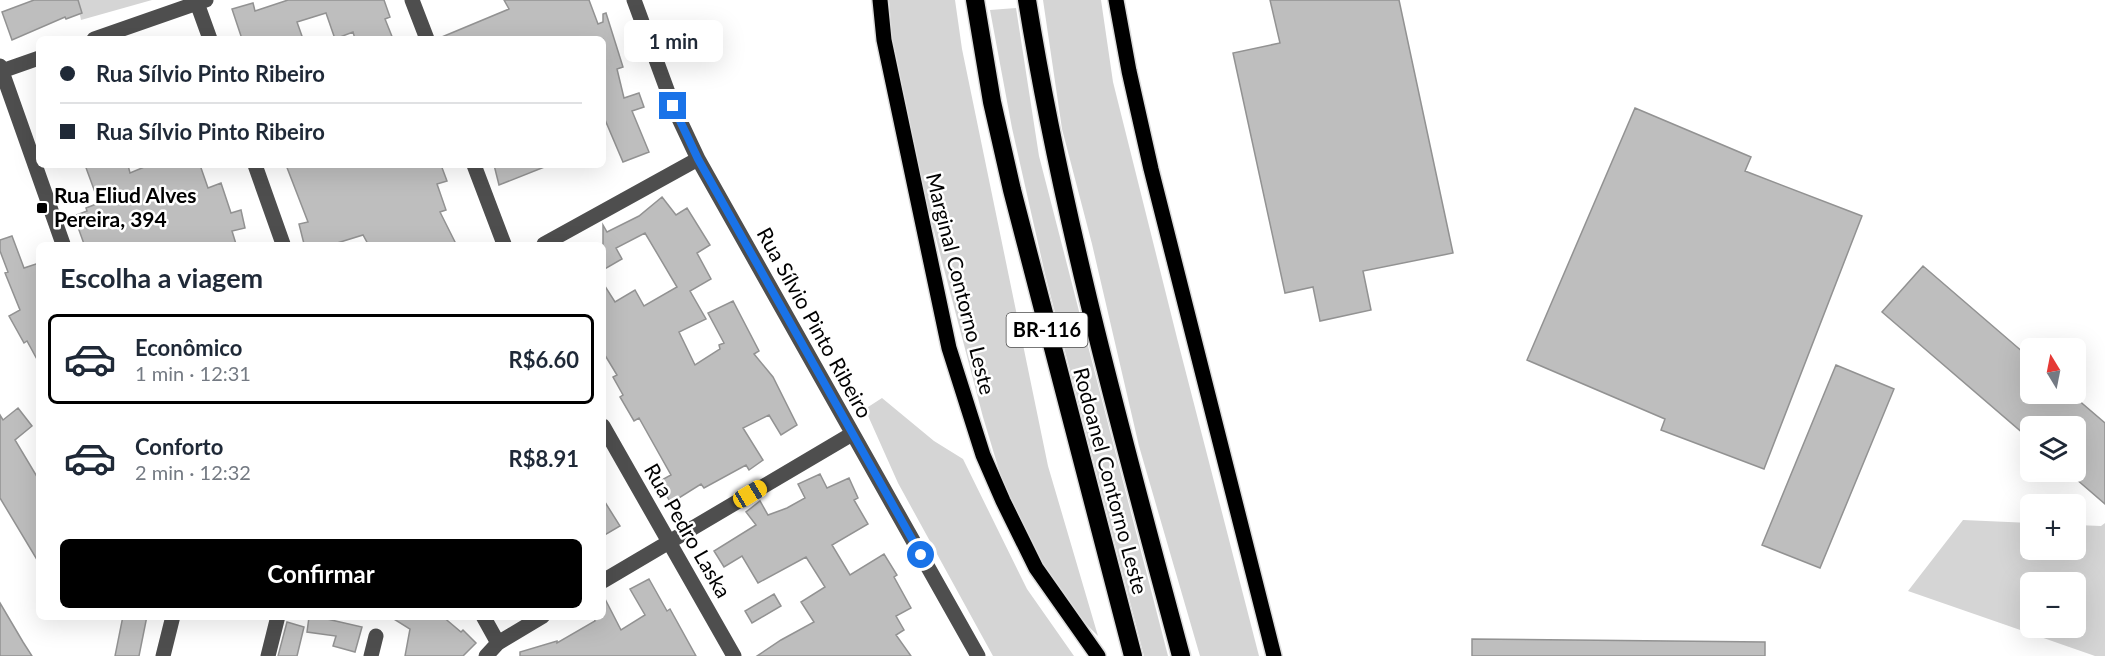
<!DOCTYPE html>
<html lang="pt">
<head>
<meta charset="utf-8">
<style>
  :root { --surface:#fff; --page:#f6f6f7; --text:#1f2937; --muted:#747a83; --line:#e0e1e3; --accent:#000 }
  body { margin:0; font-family:Lato,sans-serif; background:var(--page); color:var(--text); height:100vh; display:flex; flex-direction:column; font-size:22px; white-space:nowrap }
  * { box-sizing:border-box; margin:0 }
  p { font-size:20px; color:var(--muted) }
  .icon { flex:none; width:33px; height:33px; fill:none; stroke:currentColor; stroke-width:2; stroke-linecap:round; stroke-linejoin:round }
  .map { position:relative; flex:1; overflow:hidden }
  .panel { position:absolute; left:36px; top:242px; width:570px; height:378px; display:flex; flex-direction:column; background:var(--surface); border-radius:9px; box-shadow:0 6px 24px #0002 }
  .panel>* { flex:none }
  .top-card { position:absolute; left:36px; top:36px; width:570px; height:132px; border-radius:9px; box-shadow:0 6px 24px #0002; display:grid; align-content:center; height:132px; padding:0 24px; background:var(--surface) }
  .needle { width:39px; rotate:350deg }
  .buttons { position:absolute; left:2020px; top:338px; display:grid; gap:12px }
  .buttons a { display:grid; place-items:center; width:66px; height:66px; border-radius:9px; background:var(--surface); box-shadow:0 6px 24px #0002; font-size:30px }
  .end { position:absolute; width:27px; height:27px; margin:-14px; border:8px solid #1a73e8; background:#fff; box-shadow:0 0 0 3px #fff }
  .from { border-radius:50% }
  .bubble { position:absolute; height:42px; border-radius:9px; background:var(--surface); box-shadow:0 6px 24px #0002; font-size:20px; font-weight:700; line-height:42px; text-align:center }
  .car { position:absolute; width:18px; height:36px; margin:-18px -9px; border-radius:8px; box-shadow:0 0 4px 2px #0007; background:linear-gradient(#f5c518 24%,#345 0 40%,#f5c518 0 76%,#345 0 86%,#f5c518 0) }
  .top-card b { display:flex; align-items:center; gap:21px; height:57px; font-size:22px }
  .top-card b+b { border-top:2px solid var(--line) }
  .top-card i { width:15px; height:15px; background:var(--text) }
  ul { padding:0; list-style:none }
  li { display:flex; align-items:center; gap:18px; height:90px; margin:0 12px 9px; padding:0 12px; border:3px solid transparent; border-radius:9px }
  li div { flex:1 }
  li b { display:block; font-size:22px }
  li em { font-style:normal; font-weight:700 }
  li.selected { border-color:var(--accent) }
  li>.icon { width:54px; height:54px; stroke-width:1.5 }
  h2 { padding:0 24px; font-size:27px; line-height:72px }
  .button { display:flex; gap:12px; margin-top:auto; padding:12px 24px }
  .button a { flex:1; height:69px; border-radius:9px; background:var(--accent); color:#fff; font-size:24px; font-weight:700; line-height:69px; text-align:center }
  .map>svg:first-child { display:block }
</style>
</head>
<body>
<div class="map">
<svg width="2105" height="656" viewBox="0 0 2105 656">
  <rect width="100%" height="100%" fill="#fff"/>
  <path fill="#d5d5d5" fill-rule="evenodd" d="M77,0H152L81,20Z
    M889,0H955L962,49L1048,466L1098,636L1082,620L1043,566L1008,500L983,417L914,155L892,37Z
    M1043,0H1101L1113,82L1177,338L1259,656H1200L1139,446L1092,244L1062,129Z
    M1016,8L1039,156L1168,656H1144L1045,274L1012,128L990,10Z
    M882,398L934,441L963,459L1027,589L1074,656H993L898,483L865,409Z
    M1963,520L2031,523V549H2076V525L2101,526L2105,523V656H2095L1908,591ZM2031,582H2076V627H2031Z"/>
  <path fill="#bebebe" stroke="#929292" stroke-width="1.5" d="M34,0H78L82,13L66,19L65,17L12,40L2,12Z
    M288,0H384L390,17L385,19L393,39H355L353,32L335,39L326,13L297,22L303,39H242L232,9L253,3L255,11Z
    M504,0H589L598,24L603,22V14L606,13L623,67L617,69L624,98L639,93L644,107L632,111L649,152L623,162L603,115V39H437L509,9Z
    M1270,0H1399L1453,253L1363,271L1371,310L1320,321L1313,287L1285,293L1233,53L1280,43Z
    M1635,108L1751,157L1745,171L1862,216L1764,469L1661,430L1665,419L1527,360Z
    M85,165H128L130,173L149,165H200L208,188L221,183L231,213L241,210L245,228L232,231L236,244H84L74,216L87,211L86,208L99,203Z
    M286,165H441L447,181L437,184L446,210L440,212L456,244H368L363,235L334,244H304L299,224L308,222Z
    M494,165H547V166L499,185Z
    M662,197L676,215L687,208L710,245L697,253L711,279L690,291L706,319L679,332L695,365L720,349L719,345L724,343L708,313L733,301L759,351L754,354L773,377L797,425L781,435L769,415L743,428L763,460L749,470L746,465L704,488L701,484L671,503L658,482L671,475L639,418L634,421L620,397L623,395L613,377L617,375L603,352V283L615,302L635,290L644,306L677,287L645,233L616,248L622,259L603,270V225L607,232L639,216Z
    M12,236L24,268L39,263V363L27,341L24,343L9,316L20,310L5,273L8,272L0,251V240Z
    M1923,266L2031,359V393H2070L2105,423V504L2076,479V426H2031V440L1882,312Z
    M1836,365L1894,389L1820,568L1762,545Z
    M18,408L32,426L15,440L39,480V563L0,498V415L3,420Z
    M820,474L827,488L849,478L858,498L854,500L868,524L832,545L850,575L884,554L897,575L894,577L911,608L896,616L904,630L896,635L911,656H757L781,640L814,622L801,602L825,587L806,557L758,583L742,556L724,567L714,551L756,525L746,512L760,501L768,515L787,508L805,498L798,484Z
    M603,499L620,526L603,536Z
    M649,579L667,611L670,609L696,656H520V652L557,641V643L595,621L593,616H603V595L621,630L645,615L630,589Z
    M774,594L781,606L752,623L745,611Z
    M0,603L23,642L32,656H0Z
    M123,616H147L139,656H115Z
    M389,616H442L461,632L463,630L476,643L463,656H405L410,629Z
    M309,617L327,619L362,627L355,652L333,646L336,636L307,632Z
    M287,622L304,627L297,656H278Z
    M1472,639L1765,642V656H1472Z"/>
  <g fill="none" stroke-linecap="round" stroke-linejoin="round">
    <defs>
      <path id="major" d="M880,0L884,40L949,348L983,455L1003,501L1036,568L1098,656
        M1116,0L1129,71L1151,169L1274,656"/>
      <path id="highway" d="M975,0L992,102L1012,190L1133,656
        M1027,0C1063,223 1123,438 1181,656"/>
    </defs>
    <use href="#major" stroke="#dbdbdb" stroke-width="18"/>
    <use href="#highway" stroke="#dbdbdb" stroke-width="21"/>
    <path stroke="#4e4e4e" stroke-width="15" d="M412,0L427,39
      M634,0L673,106L698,159L978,656
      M197,3L210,39
      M94,39L206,0
      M0,66L63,244
      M2,71L39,58
      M255,165L283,244
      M474,165L504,244
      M544,244L698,159
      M603,426L734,656
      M603,581L852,434
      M483,616L498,643
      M163,656L173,616
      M268,656L278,616
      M371,656L376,636
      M486,656L498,643L543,616"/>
    <use href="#major" stroke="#000" stroke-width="15"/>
    <use href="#highway" stroke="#000" stroke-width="18"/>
  </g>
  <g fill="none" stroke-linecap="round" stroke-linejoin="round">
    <path stroke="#1a73e8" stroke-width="8" d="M673,106L698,159L921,555"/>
  </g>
  <rect fill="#000" stroke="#fff" stroke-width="2" x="36" y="202" width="12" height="12" rx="3"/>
  <g text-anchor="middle" stroke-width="5" stroke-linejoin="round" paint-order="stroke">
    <rect fill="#fff" stroke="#4c4c4c" stroke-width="1.5" x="1006.5" y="313" width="81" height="34" rx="4.5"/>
    <g font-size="20" font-weight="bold" fill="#000">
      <text x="1047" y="337">BR-116</text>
    </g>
    <g font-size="21" font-weight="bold" fill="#000" stroke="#fff" text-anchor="start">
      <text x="54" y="203">Rua Eliud Alves<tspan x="54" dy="24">Pereira, 394</tspan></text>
    </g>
    <g font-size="21" fill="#000" stroke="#fff">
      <text transform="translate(960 284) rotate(76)" y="7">Marginal Contorno Leste</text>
      <text transform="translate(814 323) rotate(61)" y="7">Rua Sílvio Pinto Ribeiro</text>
      <text transform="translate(1110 481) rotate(75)" y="7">Rodoanel Contorno Leste</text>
      <text transform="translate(687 531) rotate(60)" y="7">Rua Pedro Laska</text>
    </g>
  </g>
</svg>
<div class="buttons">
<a><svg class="needle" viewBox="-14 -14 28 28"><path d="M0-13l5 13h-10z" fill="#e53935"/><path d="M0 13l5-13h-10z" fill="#747a83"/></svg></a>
<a><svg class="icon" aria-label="layers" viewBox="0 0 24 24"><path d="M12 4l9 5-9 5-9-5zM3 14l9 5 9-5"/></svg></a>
<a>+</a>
<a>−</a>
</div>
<i class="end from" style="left:921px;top:555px"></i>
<i class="end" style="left:673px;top:106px"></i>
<div class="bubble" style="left:624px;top:20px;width:99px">1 min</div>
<i class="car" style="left:750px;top:494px;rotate:59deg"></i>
<div class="top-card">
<b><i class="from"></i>Rua Sílvio Pinto Ribeiro</b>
<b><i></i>Rua Sílvio Pinto Ribeiro</b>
</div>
<section class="panel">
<h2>Escolha a viagem</h2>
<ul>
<li class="selected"><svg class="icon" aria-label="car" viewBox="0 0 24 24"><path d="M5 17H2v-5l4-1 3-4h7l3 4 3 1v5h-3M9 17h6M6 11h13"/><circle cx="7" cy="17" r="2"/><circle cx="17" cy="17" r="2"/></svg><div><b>Econômico</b><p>1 min · 12:31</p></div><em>R$6.60</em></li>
<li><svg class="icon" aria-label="car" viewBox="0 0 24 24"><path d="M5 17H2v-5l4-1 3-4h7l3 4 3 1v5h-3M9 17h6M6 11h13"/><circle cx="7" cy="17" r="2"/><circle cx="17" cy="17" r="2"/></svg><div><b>Conforto</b><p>2 min · 12:32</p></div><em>R$8.91</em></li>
</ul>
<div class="button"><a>Confirmar</a></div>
</section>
</div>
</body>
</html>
